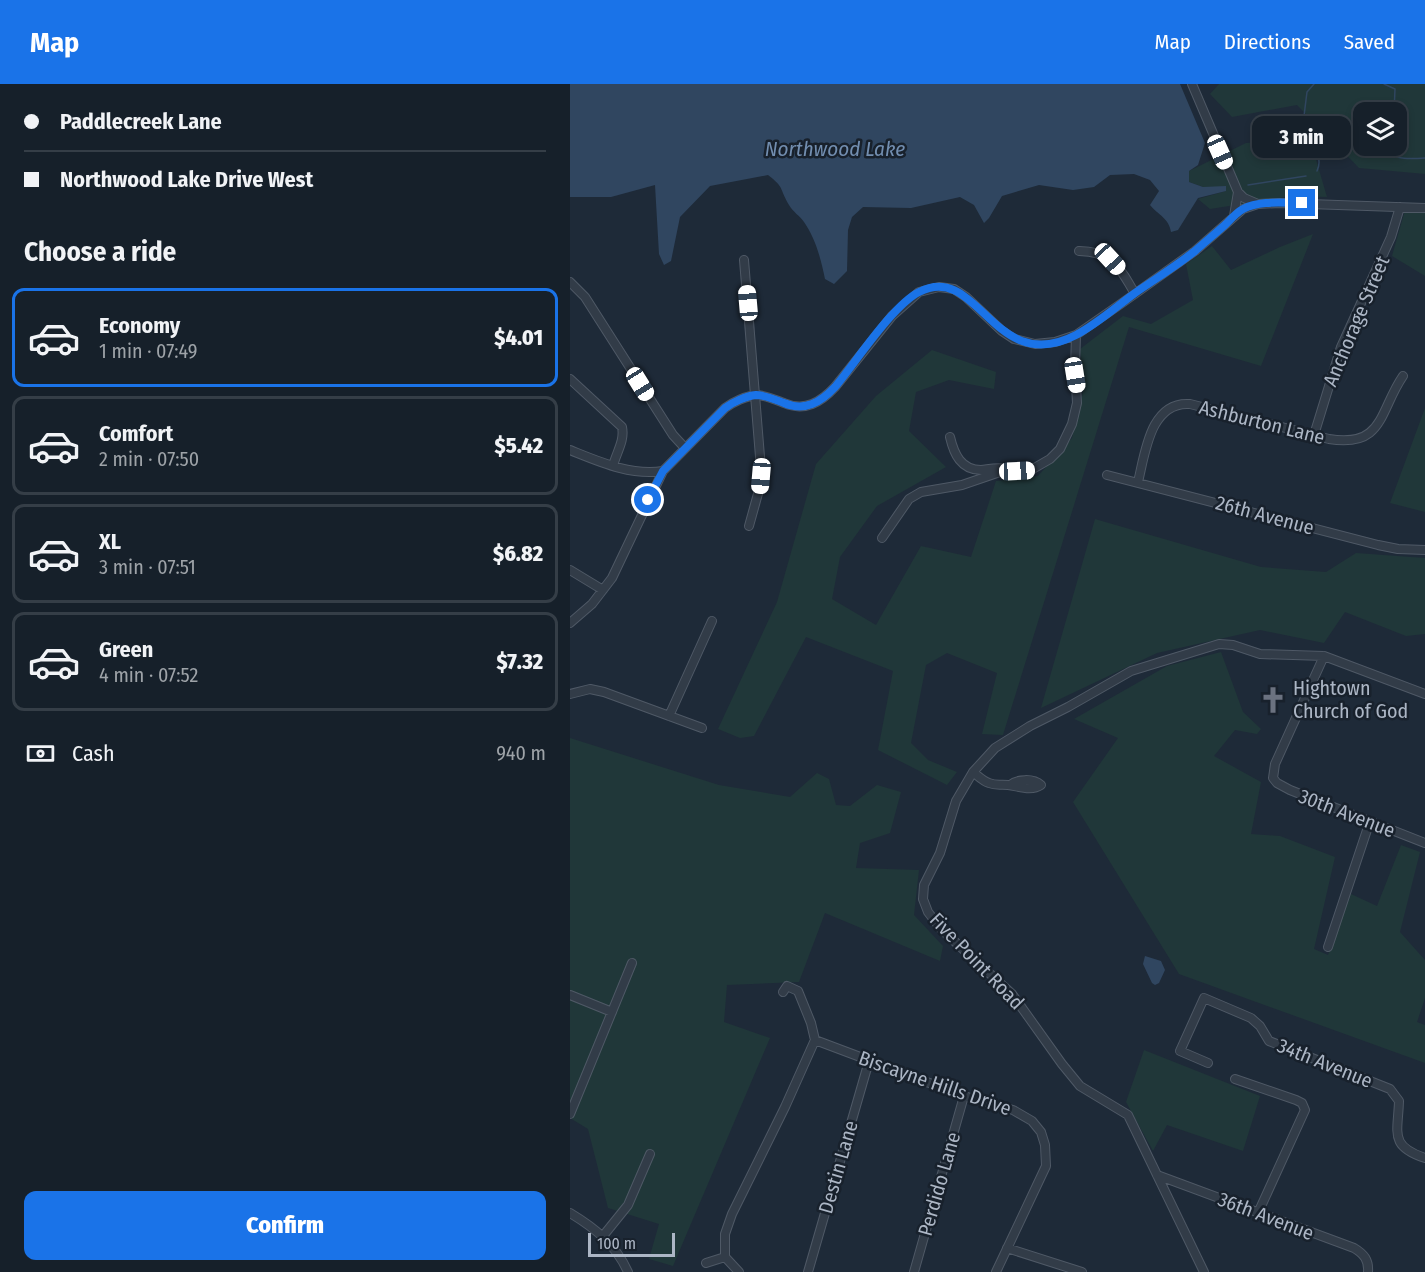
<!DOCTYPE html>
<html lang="en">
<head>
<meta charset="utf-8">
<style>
  :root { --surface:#16202a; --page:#1f2832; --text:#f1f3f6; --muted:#9ea3a8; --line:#353e47; --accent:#1a73e8 }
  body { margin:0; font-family:"Fira Sans Condensed",sans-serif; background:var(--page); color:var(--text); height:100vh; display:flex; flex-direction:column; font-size:22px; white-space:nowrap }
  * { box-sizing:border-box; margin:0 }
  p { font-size:20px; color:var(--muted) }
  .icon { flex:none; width:33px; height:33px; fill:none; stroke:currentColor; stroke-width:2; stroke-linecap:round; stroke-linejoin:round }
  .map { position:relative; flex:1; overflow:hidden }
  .details { display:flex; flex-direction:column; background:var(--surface); width:570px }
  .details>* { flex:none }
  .top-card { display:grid; align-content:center; height:132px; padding:0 24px; background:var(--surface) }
  .buttons { position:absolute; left:783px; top:18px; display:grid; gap:12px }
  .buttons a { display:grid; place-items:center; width:54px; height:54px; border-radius:12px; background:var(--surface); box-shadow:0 3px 9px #0003,0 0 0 2px var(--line); font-size:30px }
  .scale { position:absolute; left:18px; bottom:15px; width:87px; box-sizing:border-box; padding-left:6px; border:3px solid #acb6c5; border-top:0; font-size:16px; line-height:21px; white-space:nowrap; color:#acb6c5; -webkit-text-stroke:4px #18212c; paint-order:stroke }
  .end { position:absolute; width:27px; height:27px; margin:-14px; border:8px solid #1a73e8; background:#fff; box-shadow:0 0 0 3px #fff }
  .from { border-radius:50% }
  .bubble { position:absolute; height:42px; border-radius:12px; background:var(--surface); box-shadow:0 3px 9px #0003,0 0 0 2px var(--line); font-size:20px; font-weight:800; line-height:42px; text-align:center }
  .car { position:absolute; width:18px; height:36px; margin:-18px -9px; border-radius:8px; box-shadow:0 0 4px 2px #0007; background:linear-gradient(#fff 24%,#345 0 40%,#fff 0 76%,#345 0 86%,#fff 0) }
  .top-card b { display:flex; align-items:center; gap:21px; height:57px; font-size:22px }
  .top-card b+b { border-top:2px solid var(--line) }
  .top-card i { width:15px; height:15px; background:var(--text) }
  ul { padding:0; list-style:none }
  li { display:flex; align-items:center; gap:18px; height:99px; margin:0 12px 9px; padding:0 12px; border:3px solid var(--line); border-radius:12px }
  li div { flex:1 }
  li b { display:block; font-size:22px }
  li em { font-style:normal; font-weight:800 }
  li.active { border-color:var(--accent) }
  li>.icon { width:54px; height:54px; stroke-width:1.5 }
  h2 { padding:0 24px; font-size:27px; line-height:72px }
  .pay { display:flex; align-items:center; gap:15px; height:66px; padding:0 24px; font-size:22px }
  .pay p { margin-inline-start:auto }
  .action { display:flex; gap:12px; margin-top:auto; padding:12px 24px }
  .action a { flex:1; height:69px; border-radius:12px; background:var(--accent); color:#fff; font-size:24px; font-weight:800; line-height:69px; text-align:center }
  header { display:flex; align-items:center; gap:36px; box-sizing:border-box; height:84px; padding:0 30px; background:var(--accent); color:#fff }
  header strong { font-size:28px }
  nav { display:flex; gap:33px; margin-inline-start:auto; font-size:21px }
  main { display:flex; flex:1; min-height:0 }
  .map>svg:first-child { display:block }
</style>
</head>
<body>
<header>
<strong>Map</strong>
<nav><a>Map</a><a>Directions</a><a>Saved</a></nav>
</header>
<main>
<section class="details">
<div class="top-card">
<b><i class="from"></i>Paddlecreek Lane</b>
<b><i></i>Northwood Lake Drive West</b>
</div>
<h2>Choose a ride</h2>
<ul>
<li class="active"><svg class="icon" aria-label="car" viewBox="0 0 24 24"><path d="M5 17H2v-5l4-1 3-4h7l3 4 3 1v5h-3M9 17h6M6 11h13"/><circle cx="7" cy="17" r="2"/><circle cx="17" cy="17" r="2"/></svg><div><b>Economy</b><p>1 min · 07:49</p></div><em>$4.01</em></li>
<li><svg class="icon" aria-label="car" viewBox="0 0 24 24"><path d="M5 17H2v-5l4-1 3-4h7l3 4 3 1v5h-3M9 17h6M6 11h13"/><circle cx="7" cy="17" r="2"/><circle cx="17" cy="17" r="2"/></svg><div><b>Comfort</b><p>2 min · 07:50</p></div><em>$5.42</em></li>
<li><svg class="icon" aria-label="car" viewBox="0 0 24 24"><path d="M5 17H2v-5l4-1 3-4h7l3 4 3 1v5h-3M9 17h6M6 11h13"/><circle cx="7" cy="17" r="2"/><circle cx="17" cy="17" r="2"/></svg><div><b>XL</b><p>3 min · 07:51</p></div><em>$6.82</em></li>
<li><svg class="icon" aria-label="car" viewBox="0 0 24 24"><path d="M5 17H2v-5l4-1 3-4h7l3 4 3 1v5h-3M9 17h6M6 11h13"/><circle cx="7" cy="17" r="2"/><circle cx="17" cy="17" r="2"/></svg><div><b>Green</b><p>4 min · 07:52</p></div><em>$7.32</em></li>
</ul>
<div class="pay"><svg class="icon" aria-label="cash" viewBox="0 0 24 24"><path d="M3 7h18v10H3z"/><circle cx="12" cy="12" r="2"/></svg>Cash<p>940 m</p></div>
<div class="action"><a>Confirm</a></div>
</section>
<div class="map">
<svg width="855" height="1188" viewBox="0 0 855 1188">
  <rect width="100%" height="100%" fill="#1e2a38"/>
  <path fill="#203739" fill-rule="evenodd" d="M649,0H855V90L789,84L727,21L662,33L640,10ZM794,28H826V62H794Z
    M740,55L757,113L723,112L640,125L628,115L656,107L633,103L619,98V87L676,59Z
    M836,123L855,128V192L822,172Z
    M743,150L691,282L559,243L433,651L412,650L427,589L377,569L356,581L341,659L358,676L387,688L377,701L308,666L323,587L236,553L184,652L170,654L148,645L207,518L246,380L306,312L362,266L426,288L424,305L379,296L346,308L339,347L376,383L307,422L270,473L262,515L306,541L351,462L401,473L426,397L468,392L502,354L513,308L510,265L553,232L581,240L623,216L616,180L642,162L661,186L710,163Z
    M855,324V428L820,419Z
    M525,435L691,483L756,488L786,469L855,474V550L836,552L775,528L754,559L690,546L587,569L471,624Z
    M651,568L673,628L691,645L687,650L665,646L644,672L691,698L681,750L710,752L765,773L744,865L758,871L781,810L807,822L831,761L850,768L830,848L855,876V914L847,938L855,941V979L609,890L503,718L548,654L504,635L597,582Z
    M0,654L149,701L220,713L247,689L259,695L266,721L280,722L307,701L331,708L320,749L290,759L286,784L349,786L344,831L373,862L370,877L255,829L229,898L157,901L154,938L200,954L103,1182L79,1175L89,1140L38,1124L18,1045L0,1034Z
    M574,966L690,1012L673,1067L597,1041L583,1067L556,1018Z"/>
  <path fill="#304660" d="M0,0H610L635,59L628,81L619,87V98L633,103L656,102V107L628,114L608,146L601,148C599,134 588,131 580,121L589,107L580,96L564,90L540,91L524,103L503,106L469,101L432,112L419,134L414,139L404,121L390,113L341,124L293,123L282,133L278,146L277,187L264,200L255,195C251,176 246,155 234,138C230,132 223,128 219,121C209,104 215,104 198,91L140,102L110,133L101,177L94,181L89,170L85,101L41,113H0Z
    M575,872L591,877L595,886L589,899L585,901L582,899L573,880Z"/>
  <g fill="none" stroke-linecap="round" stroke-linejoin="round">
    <path stroke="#304660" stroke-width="1.5" d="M744,0L737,8L734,32L731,38V44L738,53L737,60C745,68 753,74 747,87
      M814,0L825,5L824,28
      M817,62L815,67C826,76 841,75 855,74
      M678,101L736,92"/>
    <defs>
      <path id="minor" d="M622,0L668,108L664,132
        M668,108L674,114L688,120
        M509,167C541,167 550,183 565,210
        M174,176L191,385L189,406L179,442
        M0,198L15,213L103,351L115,364
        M0,295L52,343C55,357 46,369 43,382
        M744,351L771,263L821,153L830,123
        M380,353C384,370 391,386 411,386C420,385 427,383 436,385
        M0,366C30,378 61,392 93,387
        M537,391L808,461L828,465L855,466
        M568,398C575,370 580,317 620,320L759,355C814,364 809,327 833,292
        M312,454L339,415L351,408L392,401L433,387L461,386L480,375L490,365L502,340L507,319L505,284L506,251
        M0,486L33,506
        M0,539L22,520L42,494L93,387L155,324C163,318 176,312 186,311C195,311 206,316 214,319C235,328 251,318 265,303L322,232L349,208L369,203L384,205L396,213L432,247L444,255L465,260L485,258L506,251L552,219L625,167L673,125L688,120L710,119L855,124
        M754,572L705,680L703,694L707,699L720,706L855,759
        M0,610L20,605L34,608L132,644
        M99,632L142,537
        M403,688C408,692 413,697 419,699C426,702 431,700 438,701C448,702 461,708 471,701C463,694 447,695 440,701
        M758,863L800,737
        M0,911L42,928
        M245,956L394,1012L443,1026L462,1037L471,1048L475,1061L476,1082L426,1188
        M638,979L610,967L634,914L681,934L690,942L699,957L820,1005L829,1017C828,1049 819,1062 855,1074
        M665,995L726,1016L732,1019L735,1026L688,1129
        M0,1030L62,879
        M587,1091L784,1164C794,1170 799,1176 798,1188
        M0,1129C25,1144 46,1161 58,1188
        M33,1152L58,1121L80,1070
        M437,1164L512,1188
        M155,1173V1150L162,1130L215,1023L245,956L241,939L228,907L217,902L213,908
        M155,1173L169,1188
        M136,1179L155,1173
        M238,1188L299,977
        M344,1188L394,1012
        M634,1188L558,1031L510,1002L492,980L442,910L371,845L358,828L353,815L354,801L370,769L386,717L403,688L425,664L460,642L498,623L561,587L649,560L663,561L690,570L754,572L855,610"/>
    </defs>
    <use href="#minor" stroke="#4f5966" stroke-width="10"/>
    <use href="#minor" stroke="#323c48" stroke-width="8"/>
  </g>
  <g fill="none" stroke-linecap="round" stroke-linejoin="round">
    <path stroke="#1a73e8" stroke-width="8" d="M78,416L93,387L155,324C163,318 176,312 186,311C195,311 206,316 214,319C235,328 251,318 265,303C286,278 322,222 349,208C409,177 423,294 506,251C527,240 546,223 565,209C585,195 606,182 625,167C635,158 646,149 656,140C661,135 666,129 673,125C690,116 713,119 732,119"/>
  </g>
  <defs>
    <symbol id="church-bare" viewBox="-9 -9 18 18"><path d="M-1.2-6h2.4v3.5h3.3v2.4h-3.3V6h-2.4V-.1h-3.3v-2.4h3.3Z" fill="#6b7280" stroke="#18212c" stroke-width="2.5" paint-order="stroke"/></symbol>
  </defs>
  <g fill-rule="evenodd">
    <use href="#church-bare" x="684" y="597" width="38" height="38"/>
  </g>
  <g text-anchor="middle" stroke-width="5" stroke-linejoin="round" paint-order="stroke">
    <g font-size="20" fill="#acb6c5" stroke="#18212c">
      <text transform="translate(786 237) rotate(-67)" y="7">Anchorage Street</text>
      <text transform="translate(692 338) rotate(14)" y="7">Ashburton Lane</text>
      <text transform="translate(695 431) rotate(15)" y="7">26th Avenue</text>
      <text transform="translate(777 729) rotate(21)" y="7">30th Avenue</text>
      <text transform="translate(407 877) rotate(46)" y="7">Five Point Road</text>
      <text transform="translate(755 979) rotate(22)" y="7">34th Avenue</text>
      <text transform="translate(365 999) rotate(19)" y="7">Biscayne Hills Drive</text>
      <text transform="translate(268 1083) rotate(-74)" y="7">Destin Lane</text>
      <text transform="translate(369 1100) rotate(-74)" y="7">Perdido Lane</text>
      <text transform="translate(696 1132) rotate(21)" y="7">36th Avenue</text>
    </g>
    <g font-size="20" fill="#acb6c5" stroke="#18212c" text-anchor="start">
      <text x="723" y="611">Hightown<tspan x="723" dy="23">Church of God</tspan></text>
    </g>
    <g font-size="21" font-style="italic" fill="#728eb0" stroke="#18212c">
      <text x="265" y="72">Northwood Lake</text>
    </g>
  </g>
</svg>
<div class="buttons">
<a><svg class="icon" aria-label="layers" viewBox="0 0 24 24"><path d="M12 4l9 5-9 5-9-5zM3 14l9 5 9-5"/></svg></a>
</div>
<div class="scale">100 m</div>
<i class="end from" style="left:78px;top:416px"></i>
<i class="end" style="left:732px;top:119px"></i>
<div class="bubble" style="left:682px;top:32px;width:99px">3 min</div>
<i class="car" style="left:650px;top:68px;rotate:156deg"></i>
<i class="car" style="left:540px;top:175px;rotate:137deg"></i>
<i class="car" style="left:178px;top:219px;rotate:355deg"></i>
<i class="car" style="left:505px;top:291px;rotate:171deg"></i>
<i class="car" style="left:70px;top:300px;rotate:148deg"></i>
<i class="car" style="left:447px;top:387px;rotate:87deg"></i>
<i class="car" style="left:191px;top:392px;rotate:185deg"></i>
</div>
</main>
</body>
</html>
